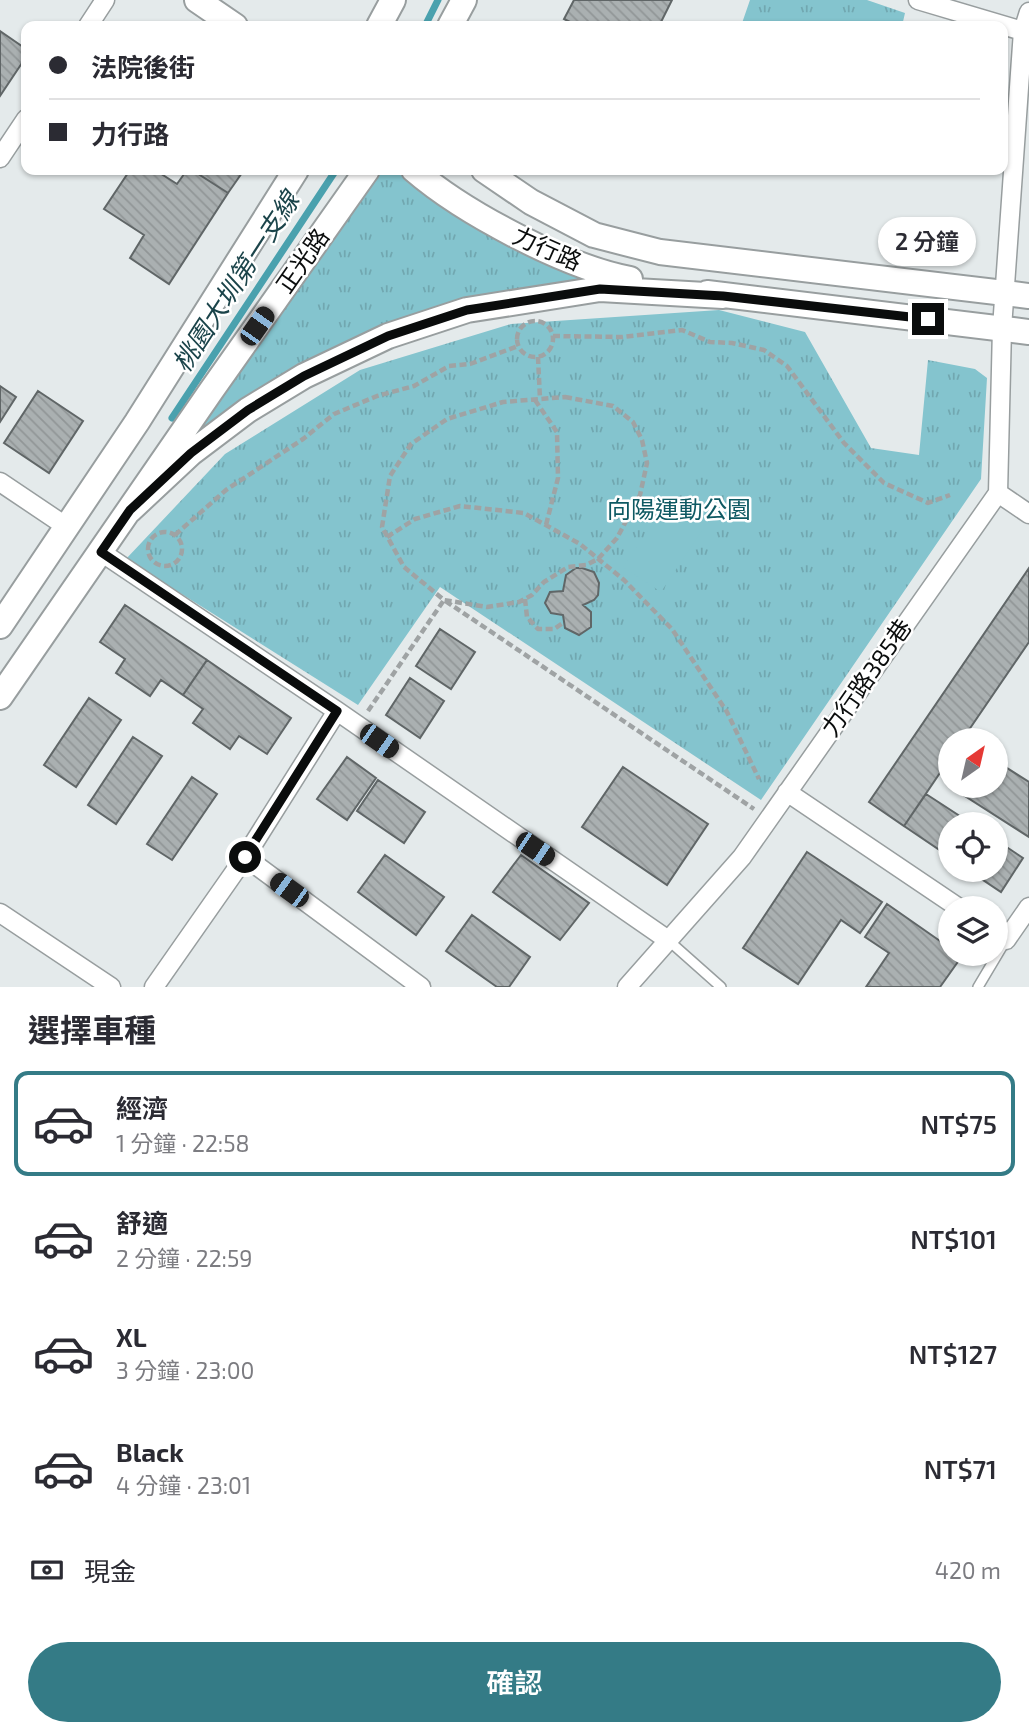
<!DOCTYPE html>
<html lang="zh-TW">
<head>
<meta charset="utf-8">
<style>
  :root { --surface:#fff; --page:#f7f7f7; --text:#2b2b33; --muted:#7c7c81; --line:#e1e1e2; --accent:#347b86 }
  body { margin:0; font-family:"Exo 2","Noto Sans TC",sans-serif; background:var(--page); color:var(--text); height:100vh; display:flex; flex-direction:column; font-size:26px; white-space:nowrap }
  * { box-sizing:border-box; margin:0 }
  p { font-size:23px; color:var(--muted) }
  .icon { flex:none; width:38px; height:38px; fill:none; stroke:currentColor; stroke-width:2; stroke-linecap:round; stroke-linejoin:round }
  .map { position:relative; height:987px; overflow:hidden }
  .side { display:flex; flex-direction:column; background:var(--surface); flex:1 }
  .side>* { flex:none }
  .banner { position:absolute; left:21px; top:21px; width:987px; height:154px; border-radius:14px; box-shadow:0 2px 5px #0004; display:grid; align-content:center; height:154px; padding:0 28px; background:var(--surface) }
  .needle { width:46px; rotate:34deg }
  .buttons { position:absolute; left:938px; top:728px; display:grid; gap:14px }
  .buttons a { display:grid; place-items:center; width:70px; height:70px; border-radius:50%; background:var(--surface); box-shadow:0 2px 5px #0004; font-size:35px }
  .end { position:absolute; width:32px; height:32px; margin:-16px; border:9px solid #0a0c0c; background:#fff; box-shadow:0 0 0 4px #fff }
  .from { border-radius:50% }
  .bubble { position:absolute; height:49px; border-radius:24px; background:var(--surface); box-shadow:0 2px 5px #0004; font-size:23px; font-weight:600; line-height:49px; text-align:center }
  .car { position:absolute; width:21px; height:42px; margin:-21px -10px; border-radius:9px; box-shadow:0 0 5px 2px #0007; background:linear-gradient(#222 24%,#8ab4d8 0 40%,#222 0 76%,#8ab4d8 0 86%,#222 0) }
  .banner b { display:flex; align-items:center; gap:24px; height:66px; font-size:26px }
  .banner b+b { border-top:2px solid var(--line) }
  .banner i { width:18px; height:18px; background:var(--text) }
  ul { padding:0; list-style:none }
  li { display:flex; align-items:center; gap:21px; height:105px; margin:0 14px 10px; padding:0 14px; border:4px solid transparent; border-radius:14px }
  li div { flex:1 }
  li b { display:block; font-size:26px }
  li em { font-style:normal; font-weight:600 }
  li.on { border-color:var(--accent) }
  li>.icon { width:63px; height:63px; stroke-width:1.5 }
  h2 { padding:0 28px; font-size:32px; line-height:84px }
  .pay { display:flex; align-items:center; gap:18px; height:77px; padding:0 28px; font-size:26px }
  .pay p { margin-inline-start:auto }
  .primary-button { display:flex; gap:14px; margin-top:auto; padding:14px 28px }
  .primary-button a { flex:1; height:80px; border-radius:42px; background:var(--accent); color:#fff; font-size:28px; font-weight:600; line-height:80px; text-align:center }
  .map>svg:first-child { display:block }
</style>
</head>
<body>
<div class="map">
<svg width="1029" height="987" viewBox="0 0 1029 987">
  <defs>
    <pattern id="grass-tufts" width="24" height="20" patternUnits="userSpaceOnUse" patternTransform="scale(1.75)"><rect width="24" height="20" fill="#84c4ce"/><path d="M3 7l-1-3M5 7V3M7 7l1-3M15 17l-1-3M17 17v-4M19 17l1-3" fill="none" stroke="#71a7b0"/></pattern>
    <pattern id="building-back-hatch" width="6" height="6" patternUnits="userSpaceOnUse" patternTransform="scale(1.75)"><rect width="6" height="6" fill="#aab0b1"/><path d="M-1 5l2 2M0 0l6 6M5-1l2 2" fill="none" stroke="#919697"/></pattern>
  </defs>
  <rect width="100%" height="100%" fill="#e4eaeb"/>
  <path fill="url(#grass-tufts)" d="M750,0H867L905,13L902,26H741Z
    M383,170H395L414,187L497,240L599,282L468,303L185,449L280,312Z
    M719,310L805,332L871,448L919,455L928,360L975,369L987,378L981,479L761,800L440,587L358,705L126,559L225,454L360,370L511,324Z"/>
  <path fill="#84c4ce" d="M672,496L709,520L661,592L623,567Z"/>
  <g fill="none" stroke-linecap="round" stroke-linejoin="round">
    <path stroke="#4aa1ae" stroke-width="7" d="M425,26L438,0
      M172,418L336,170"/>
  </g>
  <path fill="url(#building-back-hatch)" stroke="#606667" stroke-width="2" d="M574,0H672L659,26H578L564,19Z
    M0,31L26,49V57L0,96Z
    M130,170H155L177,184L187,170H192L228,193L169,284L130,258L144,235L104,209Z
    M192,170H244L228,193Z
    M0,386L16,397L0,422Z
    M38,391L83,421L49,473L4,443Z
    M576,568H582L594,572L599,583L598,595L594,600L583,605L591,612V627L579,635L565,628L563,615L551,613L545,603L550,592L563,591L566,575Z
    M1029,568V642L962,740H950V758L904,826L869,802Z
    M125,605L207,660L183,695L161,680L150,696L116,673L125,659L100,642Z
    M440,629L475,652L451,689L416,666Z
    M207,660L291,718L267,754L239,736L230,749L193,723L203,709L183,695Z
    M410,678L444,701L420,738L386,715Z
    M89,698L121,720L76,787L44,765Z
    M133,737L162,756L116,824L88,805Z
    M347,757L376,778L347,820L317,799Z
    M996,761L1029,782V837L957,791L961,786H996Z
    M623,767L708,824L667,885L582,827Z
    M192,777L217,794L172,860L147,844Z
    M378,780L425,812L404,843L357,811Z
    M926,794L972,824H950V857L904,826Z
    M996,840L1023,858L1001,892L968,870H996Z
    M807,852L882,902L860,933L841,920L798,984L743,948Z
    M385,855L444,897L416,935L358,892Z
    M521,855L589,903L560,940L493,892Z
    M887,904L950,948V954L962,956L940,987H866L889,953L865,937Z
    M472,915L530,957L509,987H497L446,951Z"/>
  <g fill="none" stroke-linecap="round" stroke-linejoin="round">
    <defs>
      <path id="lane" d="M668,940L721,987
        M978,987L1006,940"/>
      <path id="street" d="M918,0L1029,33
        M88,26L105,0
        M0,158L26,119
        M0,482L67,527
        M998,493L1029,514
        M101,552L337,711L668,940
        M787,792L959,908
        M245,857L421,987
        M0,913L111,987
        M996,933L1006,940L1029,907
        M154,987L245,857L337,711
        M627,987L742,857L998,493L1002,328L1023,31L1029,12"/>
      <path id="secondary" d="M197,0L235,26
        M379,26L393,0
        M450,26L464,0
        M414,170C464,213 566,267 630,279
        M484,170L531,202L594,235L660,252L1029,296
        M707,293L1029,332
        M130,510L191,453L248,410L304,376L388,336L467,310L600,289L723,296
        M0,626L137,422L296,170
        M0,697L211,391L367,170"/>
    </defs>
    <use href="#lane" stroke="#989e9f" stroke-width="12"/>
    <use href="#street" stroke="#989e9f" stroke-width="21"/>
    <use href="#secondary" stroke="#989e9f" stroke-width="28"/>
    <path stroke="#9fa3a4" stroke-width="4.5" stroke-dasharray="7 3.5" stroke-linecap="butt" d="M517 339a18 18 0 1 1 36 0a18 18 0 1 1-36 0Z
      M553,336L622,337L682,330L710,342L732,343L764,350L787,366L844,443L884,483L928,503L950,495
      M538,357L540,399
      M565,397L613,406L633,422L642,440L647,463L640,495L617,538L598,559L586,565L568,567L544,582L532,595L519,602L487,607L444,600L404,567L382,527L390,476L411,444L447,419L503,402Z
      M535,400L557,432L558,478L546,525
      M148 549a17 17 0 1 1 34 0a17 17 0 1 1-34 0Z
      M175,535L226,490L303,439L334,414L377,396L414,386L449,366L470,364L518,346
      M387,537L415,519L460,506L524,513L580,544L624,580L672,629L727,712L759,779
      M525,599L527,617L538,629H554L563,623
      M368,711L444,600L754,809"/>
    <use href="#lane" stroke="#fff" stroke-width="9"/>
    <use href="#street" stroke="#fff" stroke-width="18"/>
    <use href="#secondary" stroke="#fff" stroke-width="24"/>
  </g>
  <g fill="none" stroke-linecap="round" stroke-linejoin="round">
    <path stroke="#0a0c0c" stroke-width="9" d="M245,857L337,711L101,552L130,510L191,453L248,410L304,376L388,336L467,310L600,289L723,296L928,319"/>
  </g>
  <g text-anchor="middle" stroke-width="5" stroke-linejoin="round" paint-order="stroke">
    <g font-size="24" fill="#0a0c0c" stroke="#fff">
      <text transform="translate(547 249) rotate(24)" y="8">力行路</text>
      <text transform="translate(303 261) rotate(-55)" y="8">正光路</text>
      <text transform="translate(867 678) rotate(-55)" y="8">力行路385巷</text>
    </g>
    <g font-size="24" fill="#0e5963" stroke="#fff">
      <text x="679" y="518">向陽運動公園</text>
    </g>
    <g font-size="26" font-style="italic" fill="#1b444a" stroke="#fff">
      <text transform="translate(236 282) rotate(-57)" y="9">桃園大圳第一支線</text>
    </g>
  </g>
</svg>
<div class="buttons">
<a><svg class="needle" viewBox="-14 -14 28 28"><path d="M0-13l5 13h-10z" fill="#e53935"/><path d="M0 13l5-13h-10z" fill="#7c7c81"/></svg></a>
<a><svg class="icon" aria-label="locate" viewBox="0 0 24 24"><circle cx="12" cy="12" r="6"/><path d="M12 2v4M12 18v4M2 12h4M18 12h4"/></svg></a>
<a><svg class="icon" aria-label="layers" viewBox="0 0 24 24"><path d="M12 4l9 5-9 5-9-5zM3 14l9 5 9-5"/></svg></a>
</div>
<i class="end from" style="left:245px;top:857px"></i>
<i class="end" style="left:928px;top:319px"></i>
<div class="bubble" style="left:878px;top:217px;width:98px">2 分鐘</div>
<i class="car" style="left:257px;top:326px;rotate:35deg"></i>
<i class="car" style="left:379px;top:741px;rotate:125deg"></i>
<i class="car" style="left:535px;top:849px;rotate:124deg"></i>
<i class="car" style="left:289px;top:890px;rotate:306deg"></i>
<div class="banner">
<b><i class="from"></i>法院後街</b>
<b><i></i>力行路</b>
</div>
</div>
<section class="side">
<h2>選擇車種</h2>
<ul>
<li class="on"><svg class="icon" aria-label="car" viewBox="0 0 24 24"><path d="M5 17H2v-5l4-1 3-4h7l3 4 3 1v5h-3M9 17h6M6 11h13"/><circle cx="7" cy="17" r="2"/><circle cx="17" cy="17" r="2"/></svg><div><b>經濟</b><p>1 分鐘 · 22:58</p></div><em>NT$75</em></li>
<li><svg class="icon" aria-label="car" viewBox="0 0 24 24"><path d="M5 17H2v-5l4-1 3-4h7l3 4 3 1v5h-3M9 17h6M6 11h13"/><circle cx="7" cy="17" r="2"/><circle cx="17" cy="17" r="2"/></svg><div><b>舒適</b><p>2 分鐘 · 22:59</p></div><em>NT$101</em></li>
<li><svg class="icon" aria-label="car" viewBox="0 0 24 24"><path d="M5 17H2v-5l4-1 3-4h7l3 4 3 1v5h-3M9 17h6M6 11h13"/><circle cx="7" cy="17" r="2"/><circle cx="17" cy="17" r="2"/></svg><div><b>XL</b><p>3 分鐘 · 23:00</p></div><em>NT$127</em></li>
<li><svg class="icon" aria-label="car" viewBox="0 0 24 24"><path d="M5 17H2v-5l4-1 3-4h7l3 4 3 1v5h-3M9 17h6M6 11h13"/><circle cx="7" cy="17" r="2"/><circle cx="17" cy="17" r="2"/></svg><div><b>Black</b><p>4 分鐘 · 23:01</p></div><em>NT$71</em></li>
</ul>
<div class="pay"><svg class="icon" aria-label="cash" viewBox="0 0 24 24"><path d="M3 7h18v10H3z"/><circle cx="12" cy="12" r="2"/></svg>現金<p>420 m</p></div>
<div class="primary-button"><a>確認</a></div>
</section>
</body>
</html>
